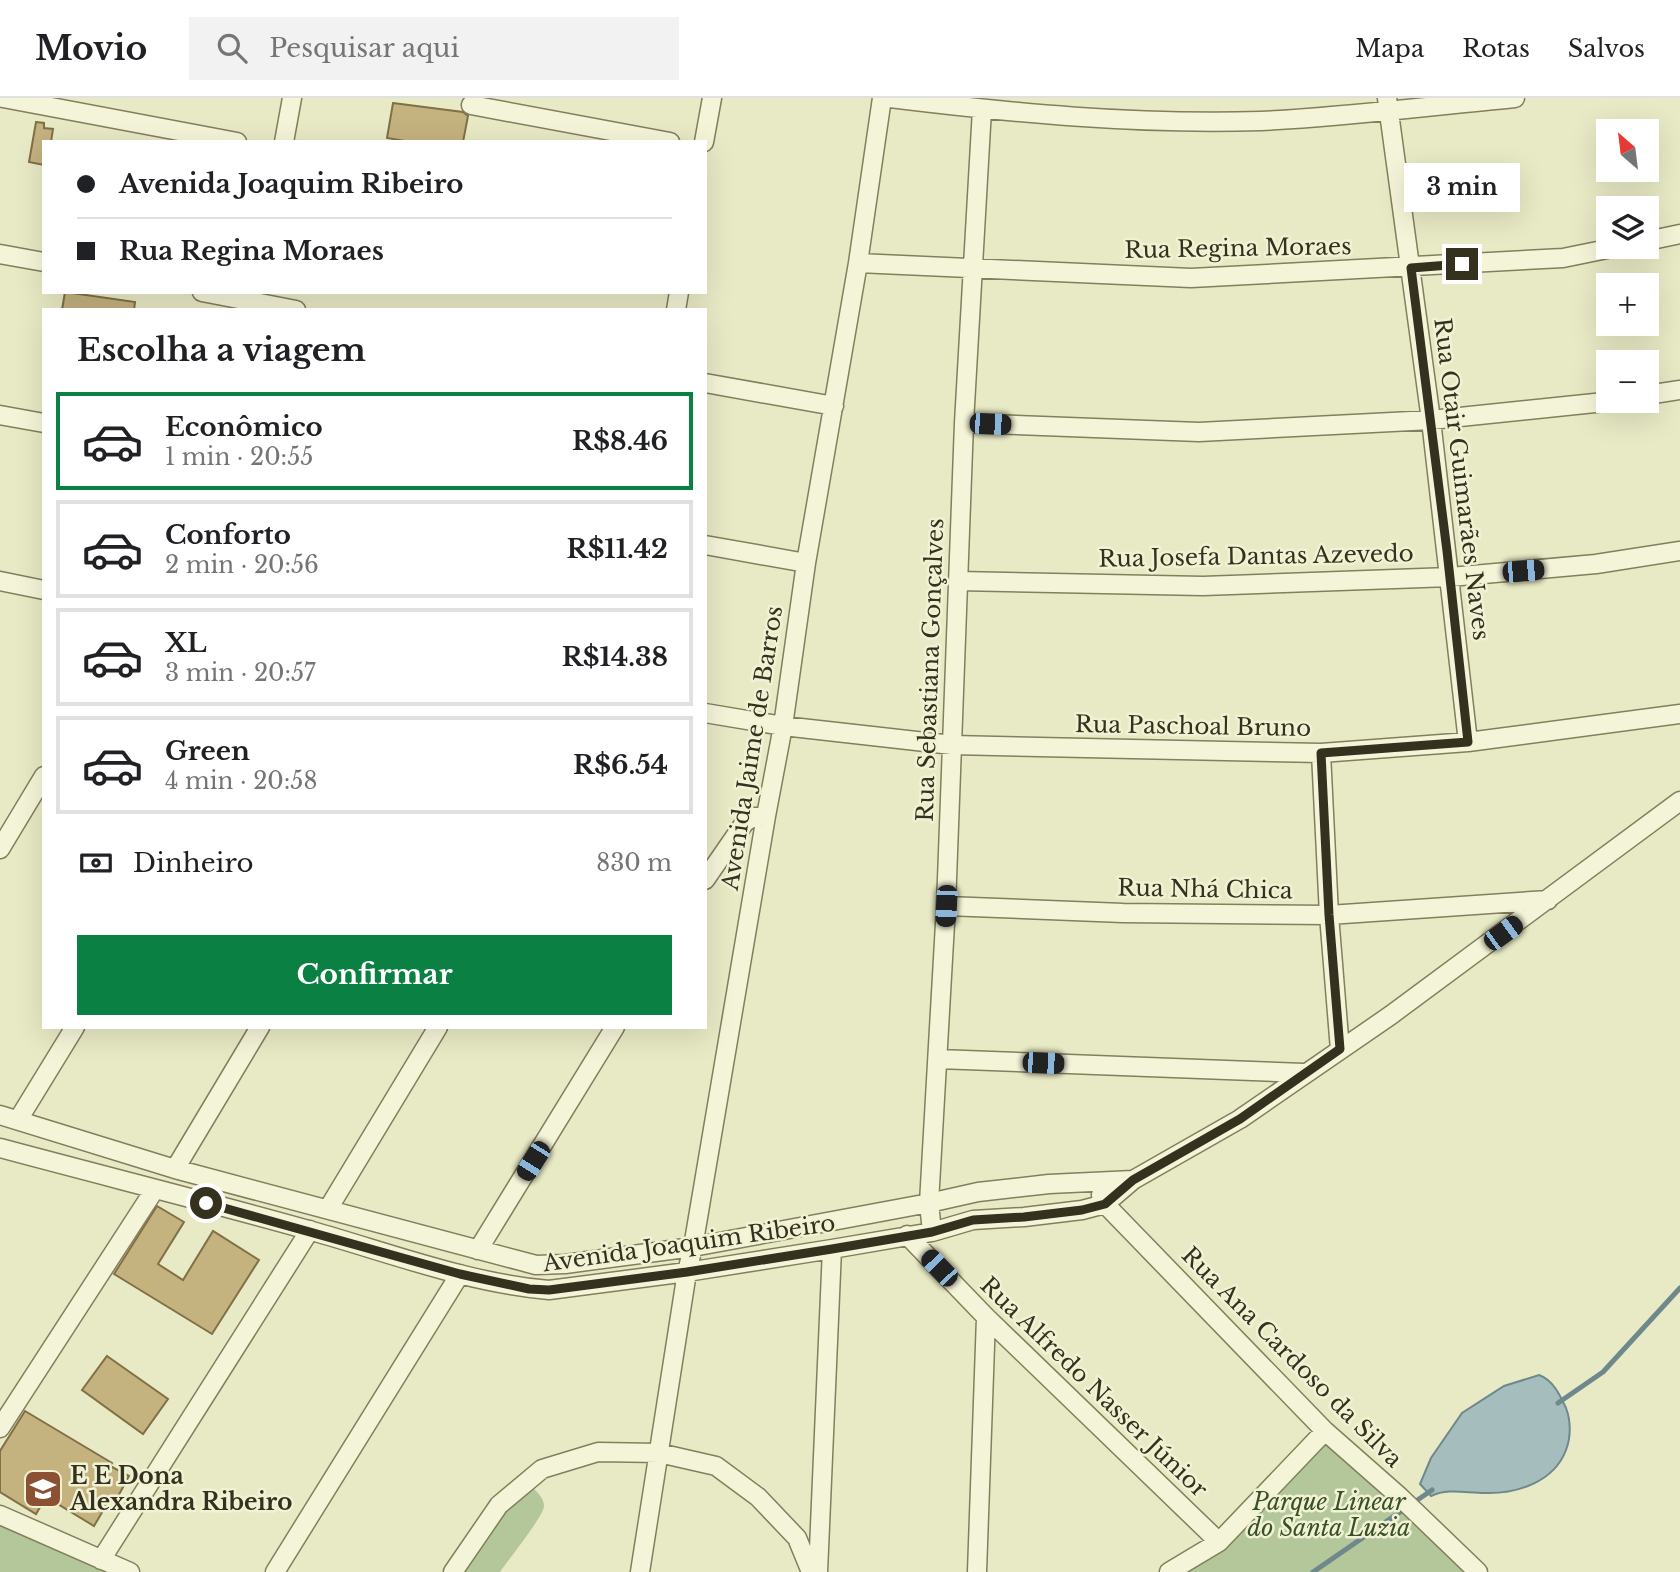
<!DOCTYPE html>
<html lang="pt">
<head>
<meta charset="utf-8">
<style>
  :root { --surface:#fff; --page:#f2f2f2; --text:#202124; --muted:#757577; --line:#e0e0e0; --accent:#0b8043 }
  body { margin:0; font-family:"Libre Baskerville",serif; background:var(--page); color:var(--text); height:100vh; display:flex; flex-direction:column; font-size:26px; white-space:nowrap }
  * { box-sizing:border-box; margin:0 }
  p { font-size:23px; color:var(--muted) }
  .icon { flex:none; width:38px; height:38px; fill:none; stroke:currentColor; stroke-width:2; stroke-linecap:round; stroke-linejoin:round }
  .map { position:relative; flex:1; overflow:hidden }
  .drawer { position:absolute; left:42px; top:210px; width:665px; height:721px; display:flex; flex-direction:column; background:var(--surface); border-radius:0px; box-shadow:0 7px 28px #0002 }
  .drawer>* { flex:none }
  .hud { position:absolute; left:42px; top:42px; width:665px; height:154px; border-radius:0px; box-shadow:0 7px 28px #0002; display:grid; align-content:center; height:154px; padding:0 35px; background:var(--surface) }
  .needle { width:46px; rotate:332deg }
  .controls { position:absolute; left:1596px; top:21px; display:grid; gap:14px }
  .controls a { display:grid; place-items:center; width:63px; height:63px; border-radius:0px; background:var(--surface); box-shadow:0 7px 28px #0002; font-size:35px }
  .end { position:absolute; width:32px; height:32px; margin:-16px; border:9px solid #34311f; background:#fff; box-shadow:0 0 0 4px #fff }
  .from { border-radius:50% }
  .bubble { position:absolute; height:49px; border-radius:0px; background:var(--surface); box-shadow:0 7px 28px #0002; font-size:23px; font-weight:700; line-height:49px; text-align:center }
  .car { position:absolute; width:21px; height:42px; margin:-21px -10px; border-radius:9px; box-shadow:0 0 5px 2px #0007; background:linear-gradient(#222 24%,#8ab4d8 0 40%,#222 0 76%,#8ab4d8 0 86%,#222 0) }
  .hud b { display:flex; align-items:center; gap:24px; height:66px; font-size:26px }
  .hud b+b { border-top:2px solid var(--line) }
  .hud i { width:18px; height:18px; background:var(--text) }
  ul { padding:0; list-style:none }
  li { display:flex; align-items:center; gap:21px; height:98px; margin:0 14px 10px; padding:0 21px; border:4px solid var(--line); border-radius:0px }
  li div { flex:1 }
  li b { display:block; font-size:26px }
  li em { font-style:normal; font-weight:700 }
  li.current { border-color:var(--accent) }
  li>.icon { width:63px; height:63px; stroke-width:1.5 }
  h2 { padding:0 35px; font-size:32px; line-height:84px }
  .pay { display:flex; align-items:center; gap:18px; height:77px; padding:0 35px; font-size:26px }
  .pay p { margin-inline-start:auto }
  .action { display:flex; gap:14px; margin-top:auto; padding:14px 35px }
  .action a { flex:1; height:80px; border-radius:0px; background:var(--accent); color:#fff; font-size:28px; font-weight:700; line-height:80px; text-align:center }
  header { display:flex; align-items:center; gap:42px; box-sizing:border-box; height:98px; padding:0 35px; background:var(--surface); border-bottom:2px solid var(--line) }
  header strong { font-size:33px }
  nav { display:flex; gap:38px; margin-inline-start:auto; font-size:24px }
  .search { width:490px; height:63px; background:var(--page); display:flex; align-items:center; gap:18px; box-sizing:border-box; padding:0 24px; border-radius:0px; color:var(--muted); font-size:26px }
  .map>svg:first-child { display:block }
</style>
</head>
<body>
<header>
<strong>Movio</strong>
<div class="search"><svg class="icon" aria-label="search" viewBox="0 0 24 24"><circle cx="10" cy="10" r="6"/><path d="M15 15l6 6"/></svg>Pesquisar aqui</div>
<nav><a>Mapa</a><a>Rotas</a><a>Salvos</a></nav>
</header>
<div class="map">
<svg width="1680" height="1474" viewBox="0 0 1680 1474">
  <rect width="100%" height="100%" fill="#e8eac5"/>
  <path fill="#b3c79a" d="M1325,1333L1477,1474H1169L1219,1444Z
    M532,1389C537,1394 544,1400 544,1408C544,1418 508,1462 500,1474H458C474,1449 504,1400 532,1389Z
    M0,1417L130,1474H0Z"/>
  <path fill="#a6bdbd" stroke="#6e888b" stroke-width="2" d="M1539,1277C1553,1282 1560,1297 1566,1310C1571,1323 1571,1339 1566,1352C1554,1384 1517,1396 1485,1395C1466,1395 1448,1390 1431,1398L1420,1386L1431,1360L1462,1315L1504,1288Z"/>
  <g fill="none" stroke-linecap="round" stroke-linejoin="round">
    <path stroke="#6e888b" stroke-width="5" d="M1558,1305L1603,1274L1680,1190
      M1313,1474L1432,1392"/>
  </g>
  <path fill="#c4b27f" stroke="#807045" stroke-width="2" d="M393,5L463,14L468,18L463,44H411L387,40Z
    M36,24L44,25V30L53,31L51,44H44V67L29,64Z
    M65,194L135,204L134,212H62Z
    M157,1108L184,1124L158,1166L183,1182L213,1133L259,1162L212,1236L114,1176Z
    M107,1258L168,1301L143,1336L82,1292Z
    M25,1313L112,1365L110,1368L129,1378L115,1404L110,1401L94,1428L46,1399L36,1416L0,1394V1353Z"/>
  <g fill="none" stroke-linecap="round" stroke-linejoin="round">
    <defs>
      <path id="minor" d="M3,0L237,44
        M890,0C1012,15 1137,27 1261,23C1345,19 1430,8 1515,0
        M1387,0L1431,322L1468,644
        M471,7L670,44
        M284,44L292,0
        M704,44L712,0
        M1647,143L1680,136
        M0,156L44,164
        M858,165L1191,180L1563,160L1617,149
        M202,194L296,212
        M676,212L679,194
        M705,285L834,308
        M1647,297L1680,292
        M0,317L44,325
        M964,325L1199,334L1431,322L1614,303
        M705,447L806,465
        M0,483L44,492
        M958,483L1203,488L1450,479L1596,466L1680,453
        M705,615L783,628L952,647L1321,655L1468,644L1680,616
        M1321,655L1329,817L1340,952
        M0,751L44,678
        M705,782L745,724L753,719L766,718
        M946,808L1123,815L1329,817L1548,802
        M938,961L1304,975
        M0,1017L175,1071L536,1167L565,1166L693,1149L929,1105L978,1094L1049,1086L1133,1082
        M18,1022L75,929
        M0,1050C104,1078 209,1104 312,1133C390,1155 468,1185 549,1192L687,1174L832,1151L932,1134L973,1122L1024,1119L1082,1112L1105,1106L1133,1082L1240,1021L1391,917L1680,703
        M175,1071L260,929
        M1101,1097L1105,1106L1325,1333L1400,1399L1478,1474
        M328,1111L438,929
        M932,1134L929,1105L946,808L964,325L982,11
        M907,1137L986,1219L1219,1444
        M478,1152L615,929
        M0,1330L155,1091
        M0,1417L130,1474
        M101,1462L310,1132
        M275,1474L460,1176
        M453,1474L499,1407L542,1371L598,1354L659,1355L716,1368L758,1399L797,1440L811,1474
        M640,1474L687,1174L693,1149L766,718L783,628L806,465L858,165L882,0
        M818,1474L832,1151
        M977,1474L986,1219
        M1169,1474L1219,1444L1325,1333"/>
    </defs>
    <use href="#minor" stroke="#837e5d" stroke-width="21"/>
    <use href="#minor" stroke="#f4f5d8" stroke-width="18"/>
  </g>
  <g fill="none" stroke-linecap="round" stroke-linejoin="round">
    <path stroke="#34311f" stroke-width="9" d="M206,1105L460,1176L529,1191L549,1192L687,1174L832,1151L932,1134L973,1122L1024,1119L1082,1112L1105,1106L1133,1082L1240,1021L1340,951L1329,817L1321,655L1468,644L1447,453L1411,170L1462,166"/>
  </g>
  <defs>
    <symbol id="school-square" viewBox="-11 -11 22 22"><rect x="-9" y="-9" width="18" height="18" rx="4" fill="#8c5033" stroke="#f1f2d4"/><path d="M0-5L7-2L0 1L-7-2ZM-4 1L0 2.5L4 1V4Q0 6-4 4Z" fill="#fff"/></symbol>
  </defs>
  <g fill-rule="evenodd">
    <use href="#school-square" x="21" y="1369" width="44" height="44"/>
  </g>
  <g text-anchor="middle" stroke-width="5" stroke-linejoin="round" paint-order="stroke">
    <g font-size="23" fill="#34311f" stroke="#f1f2d4">
      <text transform="translate(1238 150) rotate(-1)" y="8">Rua Regina Moraes</text>
      <text transform="translate(1462 381) rotate(83)" y="8">Rua Otair Guimarães Naves</text>
      <text transform="translate(1256 458) rotate(-1)" y="8">Rua Josefa Dantas Azevedo</text>
      <text transform="translate(930 572) rotate(-88)" y="8">Rua Sebastiana Gonçalves</text>
      <text transform="translate(1193 628) rotate(1)" y="8">Rua Paschoal Bruno</text>
      <text transform="translate(752 650) rotate(-81)" y="8">Avenida Jaime de Barros</text>
      <text transform="translate(1205 791) rotate(1)" y="8">Rua Nhá Chica</text>
      <text transform="translate(689 1145) rotate(-8)" y="8">Avenida Joaquim Ribeiro</text>
      <text transform="translate(1292 1259) rotate(45)" y="8">Rua Ana Cardoso da Silva</text>
      <text transform="translate(1094 1289) rotate(44)" y="8">Rua Alfredo Nasser Júnior</text>
    </g>
    <g font-size="23" font-weight="bold" fill="#34311f" stroke="#f1f2d4" text-anchor="start">
      <text x="70" y="1386">E E Dona<tspan x="70" dy="26">Alexandra Ribeiro</tspan></text>
    </g>
    <g font-size="23" font-style="italic" fill="#384f28" stroke="#f1f2d4">
      <text x="1329" y="1412">Parque Linear<tspan x="1329" dy="26">do Santa Luzia</tspan></text>
    </g>
  </g>
</svg>
<div class="controls">
<a><svg class="needle" viewBox="-14 -14 28 28"><path d="M0-13l5 13h-10z" fill="#e53935"/><path d="M0 13l5-13h-10z" fill="#757577"/></svg></a>
<a><svg class="icon" aria-label="layers" viewBox="0 0 24 24"><path d="M12 4l9 5-9 5-9-5zM3 14l9 5 9-5"/></svg></a>
<a>+</a>
<a>−</a>
</div>
<i class="end from" style="left:206px;top:1105px"></i>
<i class="end" style="left:1462px;top:166px"></i>
<div class="bubble" style="left:1404px;top:65px;width:116px">3 min</div>
<i class="car" style="left:990px;top:326px;rotate:92deg"></i>
<i class="car" style="left:1523px;top:473px;rotate:85deg"></i>
<i class="car" style="left:946px;top:808px;rotate:183deg"></i>
<i class="car" style="left:1503px;top:835px;rotate:54deg"></i>
<i class="car" style="left:1043px;top:965px;rotate:92deg"></i>
<i class="car" style="left:533px;top:1063px;rotate:212deg"></i>
<i class="car" style="left:939px;top:1170px;rotate:316deg"></i>
<div class="hud">
<b><i class="from"></i>Avenida Joaquim Ribeiro</b>
<b><i></i>Rua Regina Moraes</b>
</div>
<section class="drawer">
<h2>Escolha a viagem</h2>
<ul>
<li class="current"><svg class="icon" aria-label="car" viewBox="0 0 24 24"><path d="M5 17H2v-5l4-1 3-4h7l3 4 3 1v5h-3M9 17h6M6 11h13"/><circle cx="7" cy="17" r="2"/><circle cx="17" cy="17" r="2"/></svg><div><b>Econômico</b><p>1 min · 20:55</p></div><em>R$8.46</em></li>
<li><svg class="icon" aria-label="car" viewBox="0 0 24 24"><path d="M5 17H2v-5l4-1 3-4h7l3 4 3 1v5h-3M9 17h6M6 11h13"/><circle cx="7" cy="17" r="2"/><circle cx="17" cy="17" r="2"/></svg><div><b>Conforto</b><p>2 min · 20:56</p></div><em>R$11.42</em></li>
<li><svg class="icon" aria-label="car" viewBox="0 0 24 24"><path d="M5 17H2v-5l4-1 3-4h7l3 4 3 1v5h-3M9 17h6M6 11h13"/><circle cx="7" cy="17" r="2"/><circle cx="17" cy="17" r="2"/></svg><div><b>XL</b><p>3 min · 20:57</p></div><em>R$14.38</em></li>
<li><svg class="icon" aria-label="car" viewBox="0 0 24 24"><path d="M5 17H2v-5l4-1 3-4h7l3 4 3 1v5h-3M9 17h6M6 11h13"/><circle cx="7" cy="17" r="2"/><circle cx="17" cy="17" r="2"/></svg><div><b>Green</b><p>4 min · 20:58</p></div><em>R$6.54</em></li>
</ul>
<div class="pay"><svg class="icon" aria-label="cash" viewBox="0 0 24 24"><path d="M3 7h18v10H3z"/><circle cx="12" cy="12" r="2"/></svg>Dinheiro<p>830 m</p></div>
<div class="action"><a>Confirmar</a></div>
</section>
</div>
</body>
</html>
